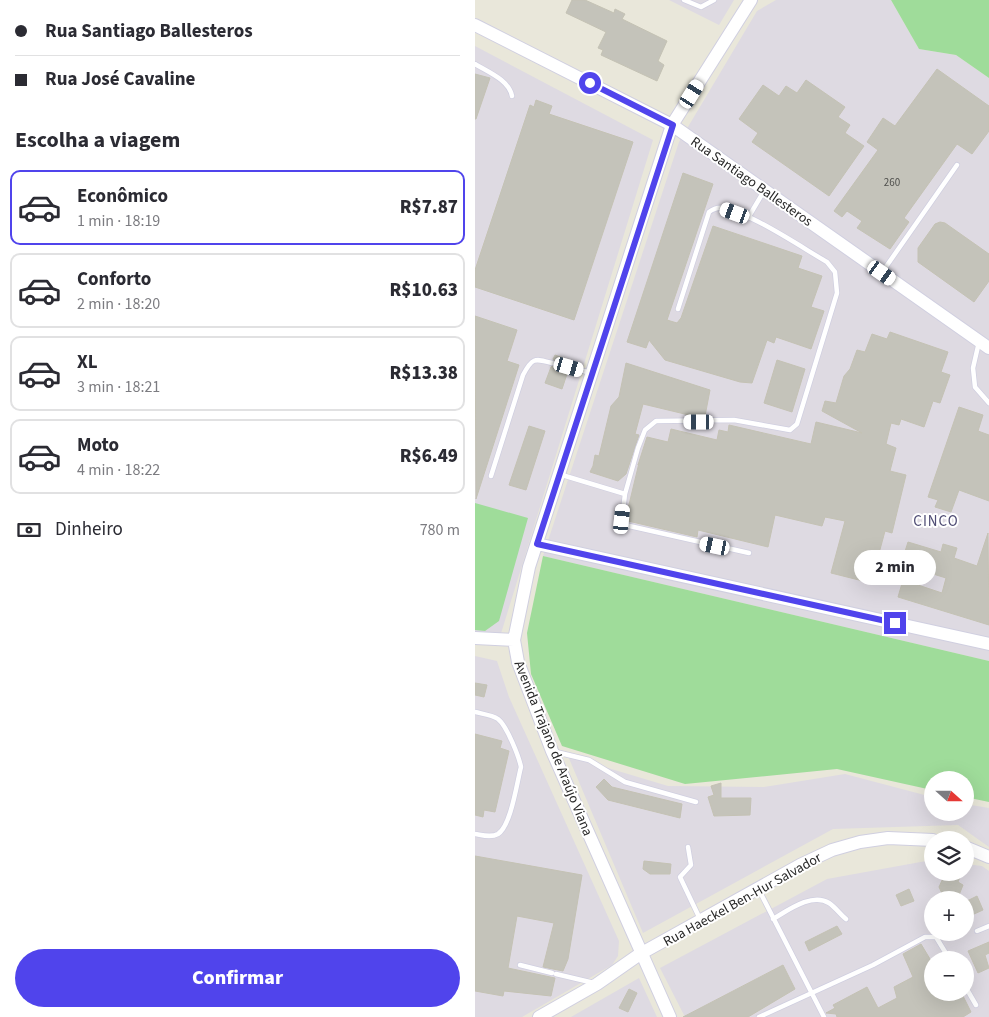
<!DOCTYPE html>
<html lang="pt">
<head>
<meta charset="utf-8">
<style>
  :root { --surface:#fff; --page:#f7f7f7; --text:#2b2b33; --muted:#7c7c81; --line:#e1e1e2; --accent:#5044ec }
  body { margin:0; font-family:"Source Sans 3",sans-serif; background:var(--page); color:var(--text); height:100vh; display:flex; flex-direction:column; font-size:19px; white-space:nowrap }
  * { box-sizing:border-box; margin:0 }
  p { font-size:16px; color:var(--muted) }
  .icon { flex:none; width:28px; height:28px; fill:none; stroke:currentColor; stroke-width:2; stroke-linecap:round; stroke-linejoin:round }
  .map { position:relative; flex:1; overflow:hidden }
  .side { display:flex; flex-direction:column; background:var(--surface); width:475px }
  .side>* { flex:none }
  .guide { display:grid; align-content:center; height:110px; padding:0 15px; background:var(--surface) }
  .needle { width:32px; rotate:111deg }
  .buttons { position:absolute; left:449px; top:771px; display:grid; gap:10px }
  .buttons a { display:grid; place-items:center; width:50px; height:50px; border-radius:50%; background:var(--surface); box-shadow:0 5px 20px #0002; font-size:25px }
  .end { position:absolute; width:22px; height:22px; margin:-11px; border:6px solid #5044ec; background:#fff; box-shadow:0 0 0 2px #fff }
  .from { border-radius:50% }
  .bubble { position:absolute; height:35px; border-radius:18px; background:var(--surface); box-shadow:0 5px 20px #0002; font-size:16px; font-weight:800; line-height:35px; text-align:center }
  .car { position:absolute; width:15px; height:30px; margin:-15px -8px; border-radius:6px; box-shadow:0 0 4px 1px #0007; background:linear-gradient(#fff 24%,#345 0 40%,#fff 0 76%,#345 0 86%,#fff 0) }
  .guide b { display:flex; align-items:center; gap:18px; height:48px; font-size:19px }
  .guide b+b { border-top:1px solid var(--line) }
  .guide i { width:12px; height:12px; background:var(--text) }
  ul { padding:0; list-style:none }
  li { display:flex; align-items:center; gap:15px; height:75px; margin:0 10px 8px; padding:0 5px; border:2px solid var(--line); border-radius:10px }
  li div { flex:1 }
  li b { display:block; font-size:19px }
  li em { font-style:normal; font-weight:800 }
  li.on { border-color:var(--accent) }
  li>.icon { width:45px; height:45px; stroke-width:1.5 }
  h2 { padding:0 15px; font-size:22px; line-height:60px }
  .pay { display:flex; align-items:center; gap:12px; height:55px; padding:0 15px; font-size:19px }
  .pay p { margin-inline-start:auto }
  .button { display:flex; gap:10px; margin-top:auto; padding:10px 15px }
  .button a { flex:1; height:58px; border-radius:30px; background:var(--accent); color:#fff; font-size:20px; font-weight:800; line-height:58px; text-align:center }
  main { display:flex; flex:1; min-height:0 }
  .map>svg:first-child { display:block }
</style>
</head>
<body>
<main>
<section class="side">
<div class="guide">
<b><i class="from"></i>Rua Santiago Ballesteros</b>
<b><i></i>Rua José Cavaline</b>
</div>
<h2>Escolha a viagem</h2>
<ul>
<li class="on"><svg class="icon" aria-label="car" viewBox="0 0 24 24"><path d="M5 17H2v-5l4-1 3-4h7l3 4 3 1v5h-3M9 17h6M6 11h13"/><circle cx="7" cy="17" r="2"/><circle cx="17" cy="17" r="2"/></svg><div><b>Econômico</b><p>1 min · 18:19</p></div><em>R$7.87</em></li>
<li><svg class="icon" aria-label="car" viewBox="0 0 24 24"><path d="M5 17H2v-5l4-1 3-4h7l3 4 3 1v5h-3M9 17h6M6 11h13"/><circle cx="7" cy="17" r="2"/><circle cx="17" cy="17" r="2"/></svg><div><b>Conforto</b><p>2 min · 18:20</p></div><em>R$10.63</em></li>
<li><svg class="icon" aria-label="car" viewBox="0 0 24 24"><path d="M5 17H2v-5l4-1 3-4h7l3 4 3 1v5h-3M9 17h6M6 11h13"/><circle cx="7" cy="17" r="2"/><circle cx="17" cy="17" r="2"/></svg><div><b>XL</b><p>3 min · 18:21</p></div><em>R$13.38</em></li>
<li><svg class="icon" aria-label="car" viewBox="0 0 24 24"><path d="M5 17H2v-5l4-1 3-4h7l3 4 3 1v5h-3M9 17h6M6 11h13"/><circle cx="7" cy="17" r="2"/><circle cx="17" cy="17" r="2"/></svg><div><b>Moto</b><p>4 min · 18:22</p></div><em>R$6.49</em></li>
</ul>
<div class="pay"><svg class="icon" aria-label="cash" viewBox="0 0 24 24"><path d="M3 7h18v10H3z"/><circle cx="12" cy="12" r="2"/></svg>Dinheiro<p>780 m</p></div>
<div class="button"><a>Confirmar</a></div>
</section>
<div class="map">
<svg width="514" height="1017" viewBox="0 0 514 1017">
  <rect width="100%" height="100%" fill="#e9e7da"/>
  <path fill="#dedae2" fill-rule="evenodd" d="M194,0H259L244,25Z
    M301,0H416L444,49L481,55L514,78V661L68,556L204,142L282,11Z
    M0,46L178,140L24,640L0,638Z
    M0,656L22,661L34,697L144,941L143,956L137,965L47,1017H0Z
    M93,756L193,786L289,787L370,774L457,797L458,812H490V804L514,808V847L483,825L358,829L168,933Z
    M451,861H457L458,872H490V864L507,866L514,871V1017H210L185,968L352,879ZM458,900H490V932H458ZM458,960H490V992H458Z
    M164,978L182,1017H96Z"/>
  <path fill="#9fdc9a" d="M416,0H514V78L481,55L444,49Z
    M0,503L53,518L24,621L10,631L0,630Z
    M68,556L514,661V802L490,797V780H458L457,790L362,769L210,784L87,746L56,674L52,633Z"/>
  <path fill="#c4c3ba" stroke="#c4c2b4" d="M97,0H110L139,13L140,9L150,14L147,19L192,41L183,61L189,65L182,81L126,55L128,50L123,48L131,32L91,13Z
    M462,69L514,106V131L497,154L482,144L429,218L434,222L415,249L382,228L387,221L372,211L367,217L359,211L403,150L392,142L408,118L420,126Z
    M0,74L15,78L1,119H0Z
    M331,80L370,107L363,117L375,125L370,133L389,146L354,196L277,142L283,133L264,119L288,85L304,96L311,86L322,93Z
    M61,100L77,106L74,114L158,142L99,320L0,287V270L55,105L59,107Z
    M208,173L238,184L192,320L202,323L206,318L238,226L327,256L323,268L347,276L336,307L349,311L336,349L301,337L299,343L292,340L277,383L265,382L190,360L174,340L171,348L152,342Z
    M465,222L470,223L514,254V281L499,302L443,262V248L460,224Z
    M0,316L42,330L32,361L44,365L1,499Z
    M415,332L473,352L466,372L475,375L465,403L458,401L449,427L426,419L424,425L416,423L411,444L421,448L415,471L431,475L417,533L410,531L396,583L356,573L370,521L350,517L347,526L300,515L293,547L223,530L222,537L153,521L152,513L164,463L163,465L172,437L193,442L196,429L242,440L244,430L253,432L254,425L336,444L341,422L387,433L347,411L350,401L361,403L369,376L375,369L382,350L390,352L397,334L412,339Z
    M80,355L97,361L90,365L93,371L87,389L70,383L76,367L81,364L78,359Z
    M302,360L330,369L317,412L289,403Z
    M151,363L235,390L230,416H218L168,404L160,434L164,435L151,474L143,481L115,472L118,466L120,455L124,456L136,406L144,397Z
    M484,407L508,415L503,431L514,435V501L484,490L476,512L460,507L463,500L453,497Z
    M54,426L70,431L51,490L34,485Z
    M513,533L514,625L423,597L428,580L467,593L471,578L426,564L433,542L466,552L468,544L482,548L479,558L502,566Z
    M0,683L12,685L9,697L0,695Z
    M0,734L27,741L25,748L34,751L20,812L9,810L8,817L0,815Z
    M129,779L137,787L207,804L205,818L133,800L121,787Z
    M246,783V798H276L275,815L239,816L233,797L239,795L236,786Z
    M0,856L107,875L93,959L88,971L68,967L79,923L42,916L33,968L80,978L76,996L29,991L28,996L0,991Z
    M169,861L196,864L195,874H175L168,869Z
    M481,872H487L483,882L488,885L482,900H470L464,887L469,876L478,880Z
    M434,889L439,901L426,906L421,895Z
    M502,896L508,910L490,918V902Z
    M362,926L367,934L334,951L330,942Z
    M514,942V953L510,955L514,968L503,973L493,951Z
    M446,944L458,964V992H486L496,1012L488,1017H362L361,1014L351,1013L360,1008L358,1005L392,987L403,1008L422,998L419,987L438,977L428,954Z
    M308,965L320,989L273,1017H208Z
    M154,989L162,993L153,1012L144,1008Z"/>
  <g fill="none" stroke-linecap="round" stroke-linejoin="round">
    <defs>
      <path id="lane" d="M209,0L226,7L239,0
        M0,64C13,72 34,80 37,96
        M273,218L289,191
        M408,271L482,165
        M203,309L234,212C238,209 242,207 248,208C276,213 326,247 352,262L360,272L362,293L322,424L315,430L259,420L181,421L170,430L163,448L150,494L147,519L150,525L274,553
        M504,342L498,368L500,387L514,403
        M94,367L116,373
        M87,475L150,494
        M16,476L48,375C57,358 59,358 77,363
        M0,712C8,714 17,715 23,719C32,726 44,757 46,767C42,782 36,826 23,834C16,838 7,835 0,834
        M81,752L114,760L150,782L221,802
        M213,847L216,865L205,877L225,919
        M284,890L349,1017
        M298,919C312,911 337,892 354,903C360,907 365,914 371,919
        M502,931L514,926
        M45,965L77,973
        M81,974L119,983
        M490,986L501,1005
        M284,1017L398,965L450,937H461L475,960"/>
      <path id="secondary" d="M0,25L197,125L514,348
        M62,544L514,644
        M0,638L39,640
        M490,847L514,857
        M64,1017L122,984L165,954L325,865L357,850L385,842L413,838L458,840
        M195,1017L77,751L43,662L39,640L54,567L197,125L276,0"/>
    </defs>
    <use href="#lane" stroke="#d0cfe0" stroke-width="6"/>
    <use href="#secondary" stroke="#d0cfe0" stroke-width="14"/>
    <use href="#lane" stroke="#fff" stroke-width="4.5"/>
    <use href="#secondary" stroke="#fff" stroke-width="12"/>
  </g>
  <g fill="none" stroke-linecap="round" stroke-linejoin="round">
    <path stroke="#5044ec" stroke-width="6" d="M115,83L198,125L62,544L420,623"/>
  </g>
  <g text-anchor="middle" stroke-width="4" stroke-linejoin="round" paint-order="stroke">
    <g font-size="11" fill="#4f4f4c">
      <text x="417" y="186">260</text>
    </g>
    <g font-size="14" fill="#282828" stroke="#fff">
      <text transform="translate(277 181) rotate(35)" y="5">Rua Santiago Ballesteros</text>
      <text transform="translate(79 748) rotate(68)" y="5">Avenida Trajano de Araújo Viana</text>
      <text transform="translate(267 899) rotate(-29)" y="5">Rua Haeckel Ben-Hur Salvador</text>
    </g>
    <g font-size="15" letter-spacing="1" fill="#4f4c74" stroke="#fff">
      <text x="461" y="526">CINCO</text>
    </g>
  </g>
</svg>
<div class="buttons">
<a><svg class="needle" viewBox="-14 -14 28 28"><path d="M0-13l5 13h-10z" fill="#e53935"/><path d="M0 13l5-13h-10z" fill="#7c7c81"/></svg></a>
<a><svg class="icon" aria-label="layers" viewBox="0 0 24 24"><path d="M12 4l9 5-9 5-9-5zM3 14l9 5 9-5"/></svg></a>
<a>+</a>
<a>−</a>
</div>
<i class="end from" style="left:115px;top:83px"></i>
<i class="end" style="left:420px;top:623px"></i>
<div class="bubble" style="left:379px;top:550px;width:82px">2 min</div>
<i class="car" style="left:217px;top:94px;rotate:32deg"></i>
<i class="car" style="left:260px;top:213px;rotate:290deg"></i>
<i class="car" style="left:407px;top:273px;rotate:125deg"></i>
<i class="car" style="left:94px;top:367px;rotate:106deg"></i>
<i class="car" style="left:224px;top:422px;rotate:270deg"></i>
<i class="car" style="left:147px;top:519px;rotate:6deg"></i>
<i class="car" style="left:240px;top:546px;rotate:282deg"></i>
</div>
</main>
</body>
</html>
